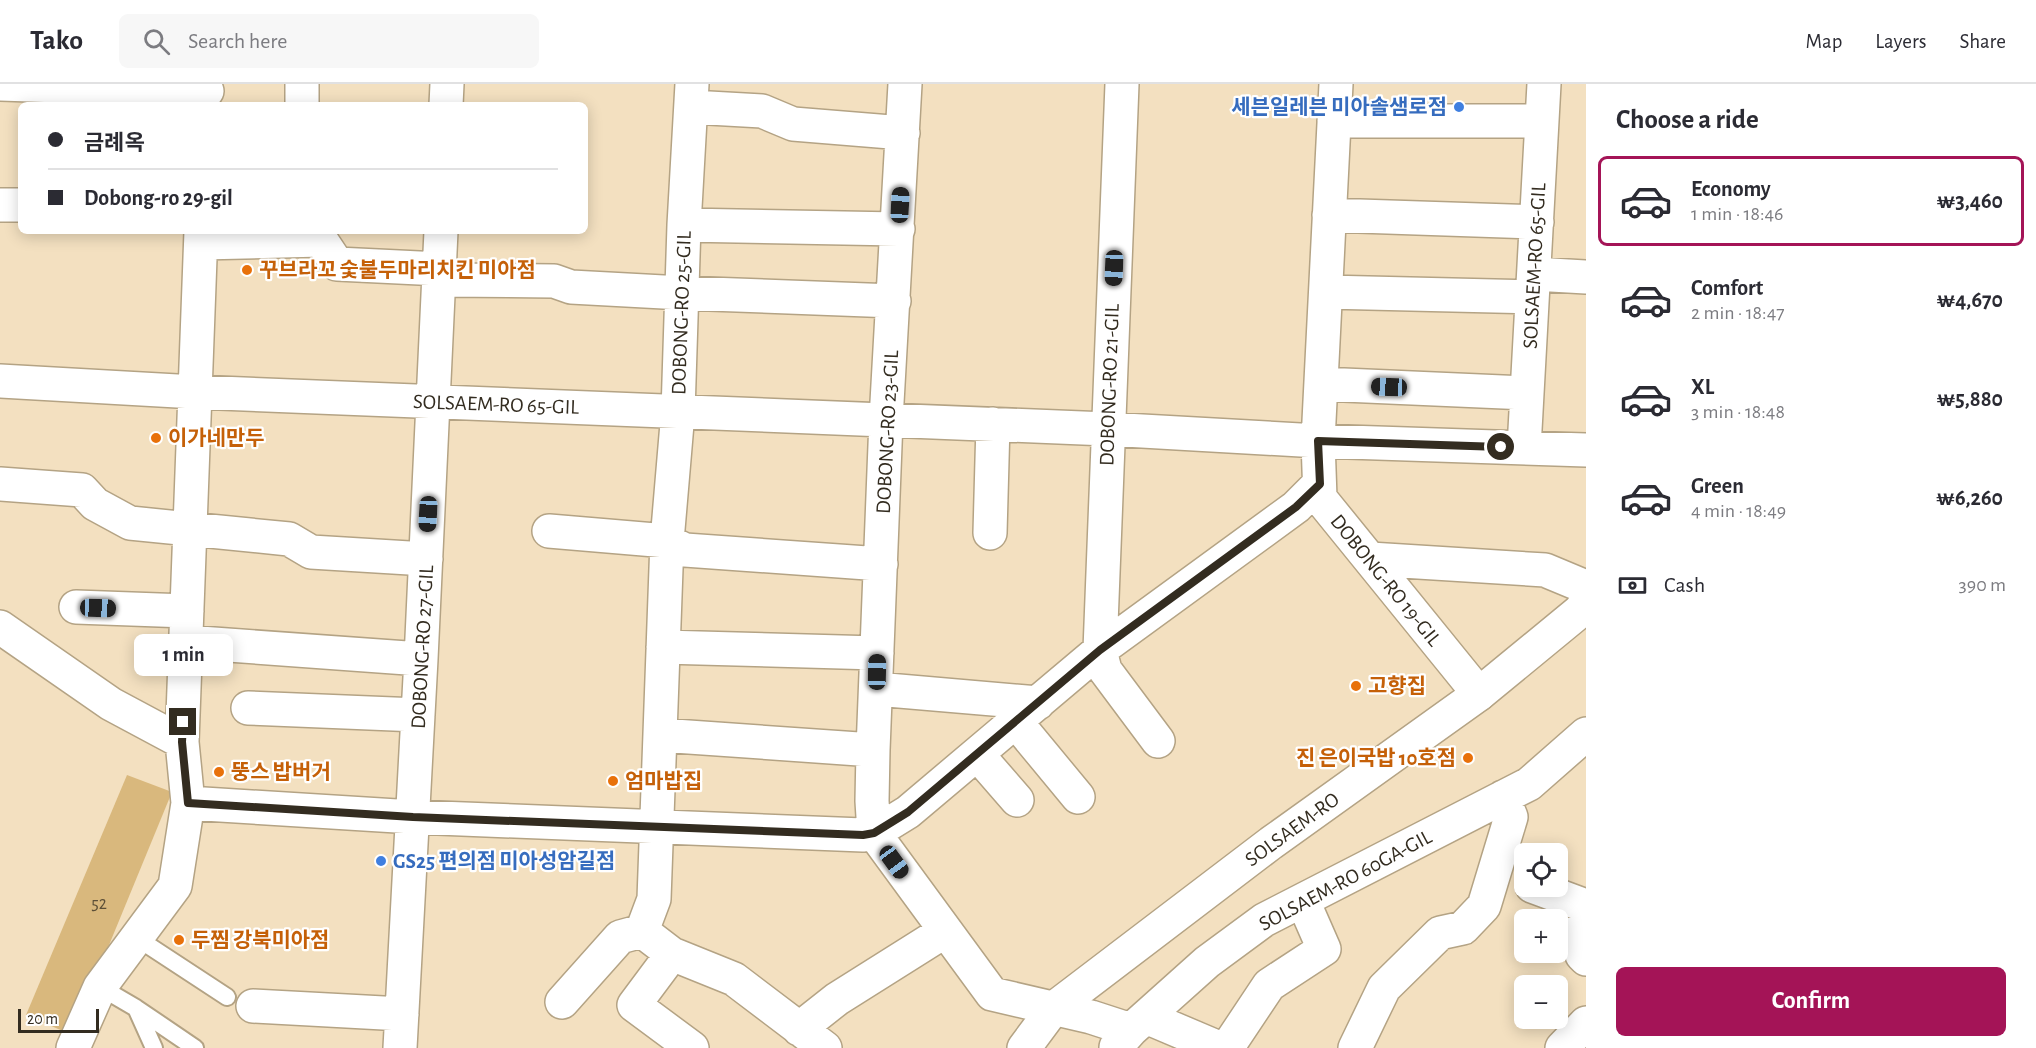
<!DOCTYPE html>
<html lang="en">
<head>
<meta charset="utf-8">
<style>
  :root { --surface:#fff; --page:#f7f7f7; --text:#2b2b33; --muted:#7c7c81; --line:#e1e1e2; --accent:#a41457 }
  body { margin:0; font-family:"Alegreya Sans","Noto Sans KR",sans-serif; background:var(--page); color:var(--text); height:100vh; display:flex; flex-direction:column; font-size:22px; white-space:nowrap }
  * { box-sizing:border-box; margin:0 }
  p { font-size:20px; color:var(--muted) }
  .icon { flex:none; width:33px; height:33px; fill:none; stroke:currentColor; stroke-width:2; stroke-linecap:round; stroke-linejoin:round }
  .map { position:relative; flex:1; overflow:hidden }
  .sheet { display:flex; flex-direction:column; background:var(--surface); width:450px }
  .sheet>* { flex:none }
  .banner { position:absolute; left:18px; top:18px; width:570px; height:132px; border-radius:9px; box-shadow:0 3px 15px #0003; display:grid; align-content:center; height:132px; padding:0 30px; background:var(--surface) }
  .buttons { position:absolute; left:1514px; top:759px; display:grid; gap:12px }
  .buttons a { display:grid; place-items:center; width:54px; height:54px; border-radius:9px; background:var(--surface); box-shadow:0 3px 15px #0003; font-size:30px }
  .scale { position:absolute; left:18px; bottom:15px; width:81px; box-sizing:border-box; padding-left:6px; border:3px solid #332c20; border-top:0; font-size:16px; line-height:21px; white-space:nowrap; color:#332c20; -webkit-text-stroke:4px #fff; paint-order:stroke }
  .end { position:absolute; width:27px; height:27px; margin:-14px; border:8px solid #332c20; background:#fff; box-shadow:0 0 0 3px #fff }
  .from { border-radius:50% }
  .bubble { position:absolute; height:42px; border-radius:9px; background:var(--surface); box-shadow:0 3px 15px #0003; font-size:20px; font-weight:700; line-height:42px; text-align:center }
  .car { position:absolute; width:18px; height:36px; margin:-18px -9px; border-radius:8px; box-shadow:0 0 4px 2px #0007; background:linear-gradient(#222 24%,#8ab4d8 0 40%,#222 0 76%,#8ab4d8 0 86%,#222 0) }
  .banner b { display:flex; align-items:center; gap:21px; height:57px; font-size:22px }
  .banner b+b { border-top:2px solid var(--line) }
  .banner i { width:15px; height:15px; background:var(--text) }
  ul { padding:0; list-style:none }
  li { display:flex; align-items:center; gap:18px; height:90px; margin:0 12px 9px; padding:0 18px; border:3px solid transparent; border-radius:9px }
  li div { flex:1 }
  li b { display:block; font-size:22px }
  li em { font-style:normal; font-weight:700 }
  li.on { border-color:var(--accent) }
  li>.icon { width:54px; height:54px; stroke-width:1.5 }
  h2 { padding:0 30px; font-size:27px; line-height:72px }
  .pay { display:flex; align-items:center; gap:15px; height:66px; padding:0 30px; font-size:22px }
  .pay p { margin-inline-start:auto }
  .primary-button { display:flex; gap:12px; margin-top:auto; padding:12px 30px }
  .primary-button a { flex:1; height:69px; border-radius:9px; background:var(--accent); color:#fff; font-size:24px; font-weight:700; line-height:69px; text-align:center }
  header { display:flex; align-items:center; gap:36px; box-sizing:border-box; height:84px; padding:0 30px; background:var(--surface); border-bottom:2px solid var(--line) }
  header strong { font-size:28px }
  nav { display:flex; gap:33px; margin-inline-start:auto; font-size:21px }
  .search { width:420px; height:54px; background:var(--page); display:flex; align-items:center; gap:15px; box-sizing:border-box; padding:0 21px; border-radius:9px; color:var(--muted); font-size:22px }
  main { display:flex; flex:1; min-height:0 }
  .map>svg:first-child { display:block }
</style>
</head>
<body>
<header>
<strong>Tako</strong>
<div class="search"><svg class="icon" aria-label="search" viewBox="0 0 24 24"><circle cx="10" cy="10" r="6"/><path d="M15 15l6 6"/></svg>Search here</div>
<nav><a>Map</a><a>Layers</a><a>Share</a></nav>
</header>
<main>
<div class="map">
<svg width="1586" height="964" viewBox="0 0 1586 964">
  <rect width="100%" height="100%" fill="#f3e0c0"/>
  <path fill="#d9b87d" d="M127,691L172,708L72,951L26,931Z"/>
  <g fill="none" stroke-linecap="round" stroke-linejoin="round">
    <defs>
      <path id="lane" d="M137,854L227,913
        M100,903L136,924L154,964
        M136,924L195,964"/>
      <path id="street" d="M0,0L207,7
        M692,0L684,141L678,328L667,457L654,815L642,847L672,870L734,895L825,964
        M905,0L886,336L873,666L872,717L874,749L992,910L1091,933L1131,946
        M1122,0L1100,566L1105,586L1158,657
        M1336,0L1318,357L1320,414L1479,610
        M302,21V0
        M446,21L447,0
        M691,23L762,27L793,40L903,49
        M1334,37H1542
        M0,121H21
        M1329,131L1537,138
        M684,141L898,145
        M201,159L321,156L337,180L440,185
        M1534,190L1586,193
        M439,196L554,197L571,203L682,209L894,217
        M1326,208L1532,213
        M0,297L195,308L1107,345L1318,357L1586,366
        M1321,300L1527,309
        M1524,364L1544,0
        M0,400L82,406L95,420L130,439L289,455L311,468L426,475
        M549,447L667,457L685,466L881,480
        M990,449L993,340
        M1370,475L1545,486L1586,503
        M76,523L187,527
        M0,543L111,620L182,658
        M186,558L421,575
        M663,563L877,569
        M876,605L1038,619
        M248,624L418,631
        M1016,638L1078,713
        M660,651L873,666
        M977,670L1017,716
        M188,719L413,733L863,751L874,749L908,728L1100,566L1296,423L1319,400
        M1532,802L1586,822
        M1586,832L1582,845V871L1586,875
        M672,870L634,921L692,964
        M562,918L620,853L642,847
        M253,922L402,930
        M1146,933L1219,964
        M799,945L837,915L945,847
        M1116,963L1131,946L1207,878L1264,836L1529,700L1586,650
        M73,964L100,903L175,802L188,719L182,658L201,147
        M400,964L421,575L441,147
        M1227,964L1269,901L1324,865L1303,817
        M1355,964L1384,904L1440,849L1463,844L1484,822L1511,733L1503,713
        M1562,964L1586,939"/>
      <path id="secondary" d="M1024,964L1053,925L1271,759L1479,610L1580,527L1586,519"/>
    </defs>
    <use href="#lane" stroke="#b4a384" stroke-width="20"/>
    <use href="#street" stroke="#b4a384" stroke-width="36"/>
    <use href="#secondary" stroke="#b4a384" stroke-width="36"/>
    <use href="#lane" stroke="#fff" stroke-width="16"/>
    <use href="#street" stroke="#fff" stroke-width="33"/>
    <use href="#secondary" stroke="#fff" stroke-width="33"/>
  </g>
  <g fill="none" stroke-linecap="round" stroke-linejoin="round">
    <path stroke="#332c20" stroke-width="8" d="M183,638L182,658L188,719L413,733L863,751L874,749L908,728L1100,566L1296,423L1320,400L1318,357L1501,363"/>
  </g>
  <g fill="#3f7fe0" stroke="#fff" stroke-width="2">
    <circle cx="1459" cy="23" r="6"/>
    <circle cx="381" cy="777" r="6"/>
  </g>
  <g fill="#e8710a" stroke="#fff" stroke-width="2">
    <circle cx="247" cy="186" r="6"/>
    <circle cx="156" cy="354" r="6"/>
    <circle cx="1356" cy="602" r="6"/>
    <circle cx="1468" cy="674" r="6"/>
    <circle cx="219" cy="688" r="6"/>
    <circle cx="613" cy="697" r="6"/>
    <circle cx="179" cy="856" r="6"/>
  </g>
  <g text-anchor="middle" stroke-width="4.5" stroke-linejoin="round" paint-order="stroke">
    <g font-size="18" fill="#5c4f37">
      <text x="99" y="825">52</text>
    </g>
    <g font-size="21" font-weight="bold" fill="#366cbe" stroke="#fff" text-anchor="end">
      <text x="1447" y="30">세븐일레븐 미아솔샘로점</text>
      <text x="393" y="784" text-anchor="start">GS25 편의점 미아성암길점</text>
    </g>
    <g font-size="21" fill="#332c20" stroke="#fff">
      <text transform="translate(1534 182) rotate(-87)" y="7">SOLSAEM-RO 65-GIL</text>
      <text transform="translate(681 229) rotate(-88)" y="7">DOBONG-RO 25-GIL</text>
      <text transform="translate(1109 301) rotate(-88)" y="7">DOBONG-RO 21-GIL</text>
      <text transform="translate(496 320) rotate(2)" y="7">SOLSAEM-RO 65-GIL</text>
      <text transform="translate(887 348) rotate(-87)" y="7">DOBONG-RO 23-GIL</text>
      <text transform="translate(1386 496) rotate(51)" y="7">DOBONG-RO 19-GIL</text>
      <text transform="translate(422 563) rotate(-87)" y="7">DOBONG-RO 27-GIL</text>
      <text transform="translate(1292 745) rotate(-36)" y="7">SOLSAEM-RO</text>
      <text transform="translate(1345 796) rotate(-28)" y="7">SOLSAEM-RO 60GA-GIL</text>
    </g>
    <g font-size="21" font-weight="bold" fill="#c56008" stroke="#fff" text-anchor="start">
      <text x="259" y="193">꾸브라꼬 숯불두마리치킨 미아점</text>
      <text x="168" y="361">이가네만두</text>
      <text x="1368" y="609">고향집</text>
      <text x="1456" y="681" text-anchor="end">진 은이국밥 10호점</text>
      <text x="231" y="695">뚱스 밥버거</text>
      <text x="625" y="704">엄마밥집</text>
      <text x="191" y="863">두찜 강북미아점</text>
    </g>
  </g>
</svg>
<div class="buttons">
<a><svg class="icon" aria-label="locate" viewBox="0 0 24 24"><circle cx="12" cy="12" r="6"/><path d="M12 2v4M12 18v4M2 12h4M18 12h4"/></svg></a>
<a>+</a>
<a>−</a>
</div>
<div class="scale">20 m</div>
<i class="end from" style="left:1501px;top:363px"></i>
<i class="end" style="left:183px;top:638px"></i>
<div class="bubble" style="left:134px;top:550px;width:99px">1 min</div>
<i class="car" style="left:900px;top:121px;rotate:3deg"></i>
<i class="car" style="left:1114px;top:184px;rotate:182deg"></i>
<i class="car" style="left:1389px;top:303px;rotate:272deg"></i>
<i class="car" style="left:428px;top:430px;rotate:183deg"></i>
<i class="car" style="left:98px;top:524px;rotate:92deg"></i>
<i class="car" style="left:877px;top:588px;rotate:1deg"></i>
<i class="car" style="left:894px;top:778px;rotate:144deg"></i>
<div class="banner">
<b><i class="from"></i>금례옥</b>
<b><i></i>Dobong-ro 29-gil</b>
</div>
</div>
<section class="sheet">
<h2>Choose a ride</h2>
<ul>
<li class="on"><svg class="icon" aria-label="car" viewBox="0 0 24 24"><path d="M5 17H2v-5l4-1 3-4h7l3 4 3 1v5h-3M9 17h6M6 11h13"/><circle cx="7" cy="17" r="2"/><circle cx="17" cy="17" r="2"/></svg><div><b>Economy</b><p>1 min · 18:46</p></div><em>₩3,460</em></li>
<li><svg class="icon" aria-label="car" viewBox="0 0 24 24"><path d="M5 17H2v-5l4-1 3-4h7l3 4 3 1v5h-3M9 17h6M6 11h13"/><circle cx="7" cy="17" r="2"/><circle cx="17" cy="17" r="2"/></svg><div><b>Comfort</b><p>2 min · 18:47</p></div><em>₩4,670</em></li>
<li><svg class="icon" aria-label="car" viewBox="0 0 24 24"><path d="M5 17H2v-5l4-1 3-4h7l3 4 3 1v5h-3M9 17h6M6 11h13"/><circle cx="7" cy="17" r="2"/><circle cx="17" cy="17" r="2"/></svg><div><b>XL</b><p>3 min · 18:48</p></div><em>₩5,880</em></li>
<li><svg class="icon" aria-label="car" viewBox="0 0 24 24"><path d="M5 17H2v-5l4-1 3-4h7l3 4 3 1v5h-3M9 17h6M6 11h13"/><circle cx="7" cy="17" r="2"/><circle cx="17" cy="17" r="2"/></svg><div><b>Green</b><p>4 min · 18:49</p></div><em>₩6,260</em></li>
</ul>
<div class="pay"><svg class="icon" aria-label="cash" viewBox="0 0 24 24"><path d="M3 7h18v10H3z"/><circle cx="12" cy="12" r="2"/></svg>Cash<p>390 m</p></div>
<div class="primary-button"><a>Confirm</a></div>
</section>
</main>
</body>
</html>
